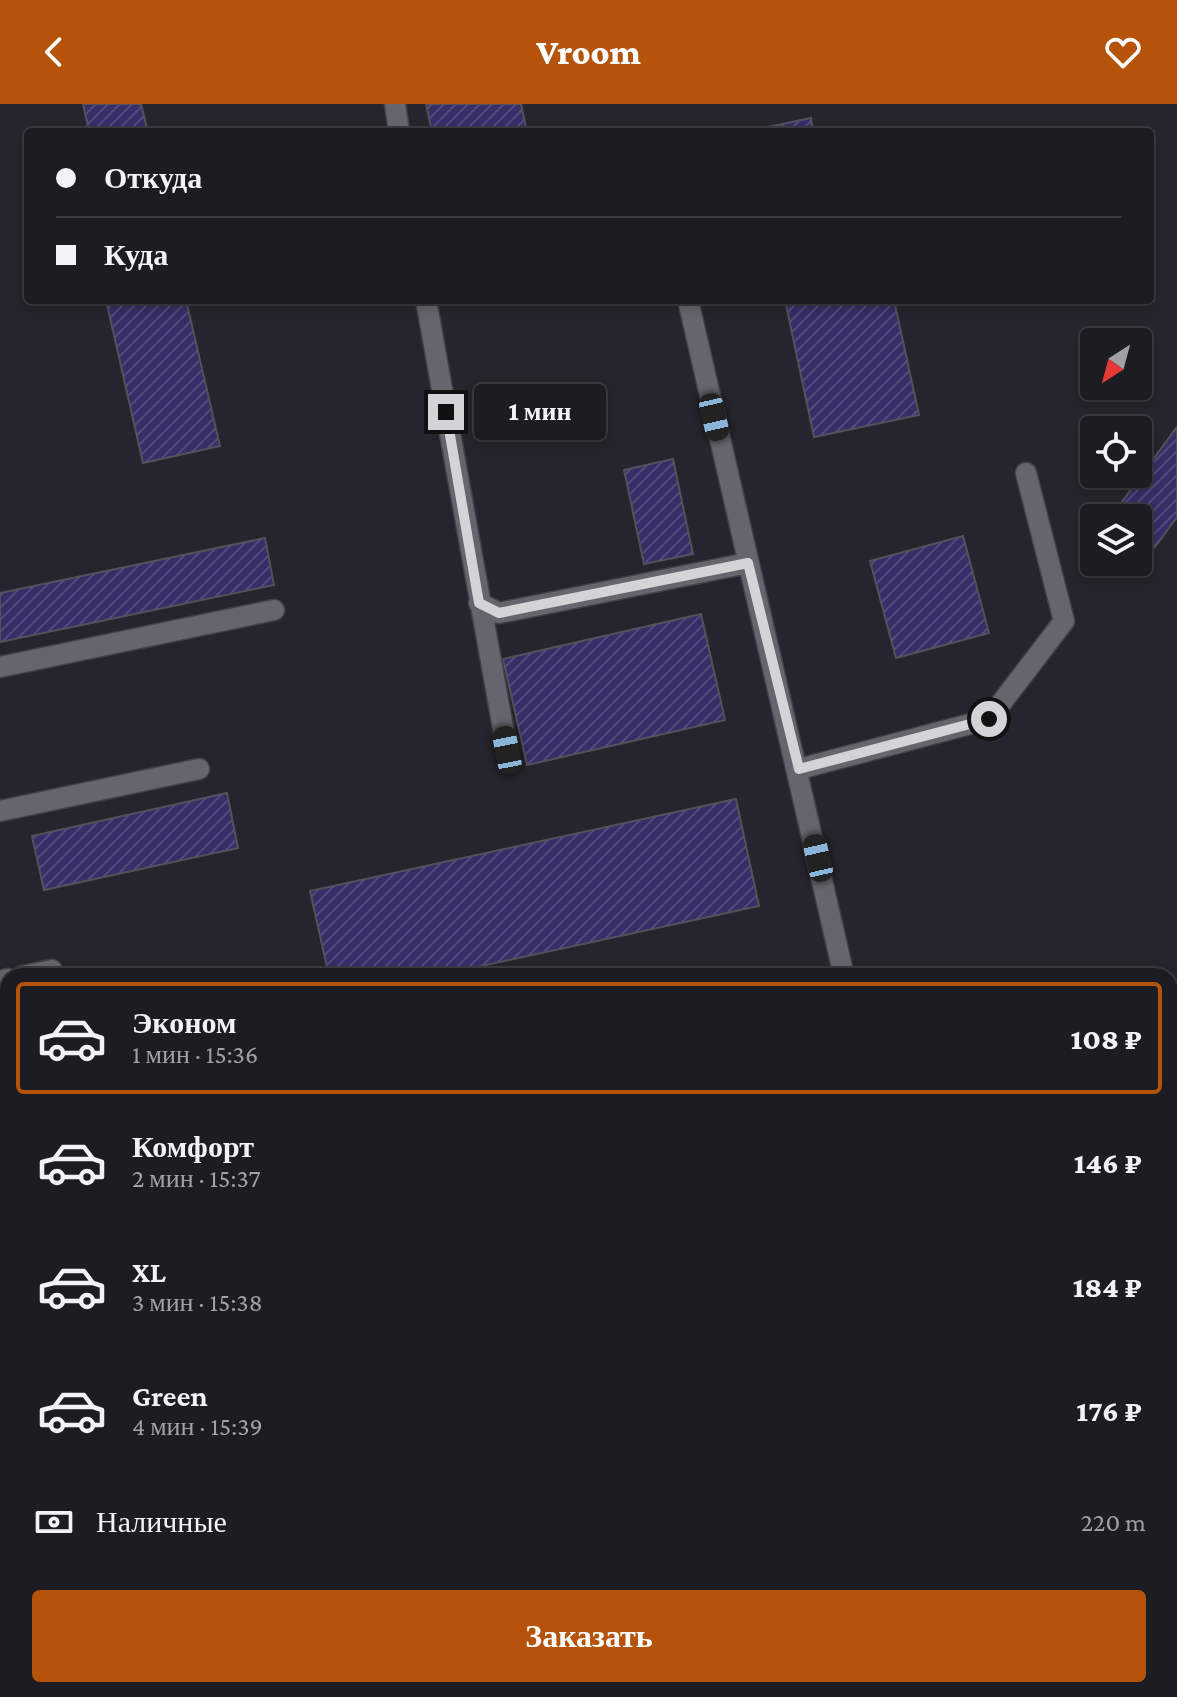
<!DOCTYPE html>
<html lang="ru">
<head>
<meta charset="utf-8">
<style>
  :root { --surface:#1c1c22; --page:#29292f; --text:#f1f3f6; --muted:#a0a1a5; --line:#3a3a40; --accent:#b45309 }
  body { margin:0; font-family:"Crimson Pro",serif; background:var(--page); color:var(--text); height:100vh; display:flex; flex-direction:column; font-size:30px; white-space:nowrap }
  * { box-sizing:border-box; margin:0 }
  p { font-size:26px; color:var(--muted) }
  .icon { flex:none; width:44px; height:44px; fill:none; stroke:currentColor; stroke-width:2; stroke-linecap:round; stroke-linejoin:round }
  .map { position:relative; flex:1; overflow:hidden }
  .side { position:absolute; left:0px; top:864px; width:1178px; height:730px; display:flex; flex-direction:column; background:var(--surface); border-radius:24px 24px 0 0; box-shadow:0 4px 12px #0003,0 0 0 2px var(--line) }
  .side>* { flex:none }
  .hud { position:absolute; left:24px; top:24px; width:1130px; height:176px; border-radius:8px; box-shadow:0 4px 12px #0003,0 0 0 2px var(--line); display:grid; align-content:center; height:176px; padding:0 32px; background:var(--surface) }
  .needle { width:52px; rotate:216deg }
  .buttons { position:absolute; left:1080px; top:224px; display:grid; gap:16px }
  .buttons a { display:grid; place-items:center; width:72px; height:72px; border-radius:8px; background:var(--surface); box-shadow:0 4px 12px #0003,0 0 0 2px var(--line); font-size:40px }
  .end { position:absolute; width:36px; height:36px; margin:-18px; border:10px solid #d3d3d8; background:#111; box-shadow:0 0 0 4px #111 }
  .from { border-radius:50% }
  .bubble { position:absolute; height:56px; border-radius:8px; background:var(--surface); box-shadow:0 4px 12px #0003,0 0 0 2px var(--line); font-size:26px; font-weight:800; line-height:56px; text-align:center }
  .car { position:absolute; width:24px; height:48px; margin:-24px -12px; border-radius:10px; box-shadow:0 0 6px 2px #0007; background:linear-gradient(#222 24%,#8ab4d8 0 40%,#222 0 76%,#8ab4d8 0 86%,#222 0) }
  .hud b { display:flex; align-items:center; gap:28px; height:76px; font-size:30px }
  .hud b+b { border-top:2px solid var(--line) }
  .hud i { width:20px; height:20px; background:var(--text) }
  ul { padding:14px 0 0; list-style:none }
  li { display:flex; align-items:center; gap:24px; height:112px; margin:0 16px 12px; padding:0 16px; border:4px solid transparent; border-radius:8px }
  li div { flex:1 }
  li b { display:block; font-size:30px }
  li em { font-style:normal; font-weight:800 }
  li.on { border-color:var(--accent) }
  li>.icon { width:72px; height:72px; stroke-width:1.5 }
  .pay { display:flex; align-items:center; gap:20px; height:88px; padding:0 32px; font-size:30px }
  .pay p { margin-inline-start:auto }
  .action { display:flex; gap:16px; margin-top:auto; padding:16px 32px }
  .action a { flex:1; height:92px; border-radius:8px; background:var(--accent); color:#fff; font-size:32px; font-weight:800; line-height:92px; text-align:center }
  header { display:flex; justify-content:space-between; align-items:center; height:104px; padding:0 32px; background:var(--accent); color:#fff; font-size:36px; font-weight:800 }
  .map>svg:first-child { display:block }
</style>
</head>
<body>
<header><svg class="icon" aria-label="back" viewBox="0 0 24 24"><path d="M15 5l-7 7 7 7"/></svg>Vroom<svg class="icon" aria-label="heart" viewBox="0 0 24 24"><path d="M12 20l-8-8c-3-5 5-10 8-4 3-6 11-1 8 4z"/></svg></header>
<div class="map">
<svg width="1177" height="1593" viewBox="0 0 1177 1593">
  <defs>
    <pattern id="building-hatch" width="6" height="6" patternUnits="userSpaceOnUse" patternTransform="scale(2)"><rect width="6" height="6" fill="#372d67"/><path d="M-1 1l2-2M0 6l6-6M5 7l2-2" fill="none" stroke="#534b7c"/></pattern>
  </defs>
  <rect width="100%" height="100%" fill="#26252d"/>
  <path fill="url(#building-hatch)" stroke="#53525b" stroke-width="2" d="M83,0H141L148,28H67L88,22Z
    M426,0H521L527,28H432Z
    M811,14L813,28H759L758,25Z
    M106,196H186L220,342L143,359Z
    M785,196H894L919,311L814,333Z
    M1177,323V413L1135,470L1118,458H1138V414H1110Z
    M673,355L693,450L644,460L624,366Z
    M963,432L989,529L896,554L870,457Z
    M265,434L274,481L0,538V489Z
    M701,510L725,616L527,661L503,555Z
    M227,689L238,744L44,786L32,732Z
    M736,695L759,802L435,872H329L310,787Z
    M8,898V953L0,955V900Z
    M1175,988L1177,1442L1170,1444V989Z
    M8,1245V1359L0,1361V1246Z
    M93,1586H170L139,1593H94Z
    M183,1586H224L225,1593H185Z"/>
  <g fill="none" stroke-linecap="round" stroke-linejoin="round">
    <defs>
      <path id="minor" d="M395,0L399,28
        M426,196L507,646
        M688,196L844,872
        M479,499L499,509L748,459
        M0,563L274,506
        M799,665L989,615L1064,517L1026,369
        M0,707L199,665
        M23,872L52,866
        M0,877L8,875
        M1002,1586L1003,1593"/>
    </defs>
    <use href="#minor" stroke="#424148" stroke-width="23"/>
    <use href="#minor" stroke="#66656e" stroke-width="20"/>
  </g>
  <g fill="none" stroke-linecap="round" stroke-linejoin="round">
    <path stroke="#d3d3d8" stroke-width="10" d="M446,308L479,499L499,509L748,459L799,665L989,615"/>
  </g>
</svg>
<div class="buttons">
<a><svg class="needle" viewBox="-14 -14 28 28"><path d="M0-13l5 13h-10z" fill="#e53935"/><path d="M0 13l5-13h-10z" fill="#a0a1a5"/></svg></a>
<a><svg class="icon" aria-label="locate" viewBox="0 0 24 24"><circle cx="12" cy="12" r="6"/><path d="M12 2v4M12 18v4M2 12h4M18 12h4"/></svg></a>
<a><svg class="icon" aria-label="layers" viewBox="0 0 24 24"><path d="M12 4l9 5-9 5-9-5zM3 14l9 5 9-5"/></svg></a>
</div>
<i class="end from" style="left:989px;top:615px"></i>
<i class="end" style="left:446px;top:308px"></i>
<div class="bubble" style="left:474px;top:280px;width:132px">1 мин</div>
<i class="car" style="left:714px;top:313px;rotate:167deg"></i>
<i class="car" style="left:507px;top:646px;rotate:349deg"></i>
<i class="car" style="left:818px;top:754px;rotate:347deg"></i>
<div class="hud">
<b><i class="from"></i>Откуда</b>
<b><i></i>Куда</b>
</div>
<section class="side">
<ul>
<li class="on"><svg class="icon" aria-label="car" viewBox="0 0 24 24"><path d="M5 17H2v-5l4-1 3-4h7l3 4 3 1v5h-3M9 17h6M6 11h13"/><circle cx="7" cy="17" r="2"/><circle cx="17" cy="17" r="2"/></svg><div><b>Эконом</b><p>1 мин · 15:36</p></div><em>108 ₽</em></li>
<li><svg class="icon" aria-label="car" viewBox="0 0 24 24"><path d="M5 17H2v-5l4-1 3-4h7l3 4 3 1v5h-3M9 17h6M6 11h13"/><circle cx="7" cy="17" r="2"/><circle cx="17" cy="17" r="2"/></svg><div><b>Комфорт</b><p>2 мин · 15:37</p></div><em>146 ₽</em></li>
<li><svg class="icon" aria-label="car" viewBox="0 0 24 24"><path d="M5 17H2v-5l4-1 3-4h7l3 4 3 1v5h-3M9 17h6M6 11h13"/><circle cx="7" cy="17" r="2"/><circle cx="17" cy="17" r="2"/></svg><div><b>XL</b><p>3 мин · 15:38</p></div><em>184 ₽</em></li>
<li><svg class="icon" aria-label="car" viewBox="0 0 24 24"><path d="M5 17H2v-5l4-1 3-4h7l3 4 3 1v5h-3M9 17h6M6 11h13"/><circle cx="7" cy="17" r="2"/><circle cx="17" cy="17" r="2"/></svg><div><b>Green</b><p>4 мин · 15:39</p></div><em>176 ₽</em></li>
</ul>
<div class="pay"><svg class="icon" aria-label="cash" viewBox="0 0 24 24"><path d="M3 7h18v10H3z"/><circle cx="12" cy="12" r="2"/></svg>Наличные<p>220 m</p></div>
<div class="action"><a>Заказать</a></div>
</section>
</div>
</body>
</html>
